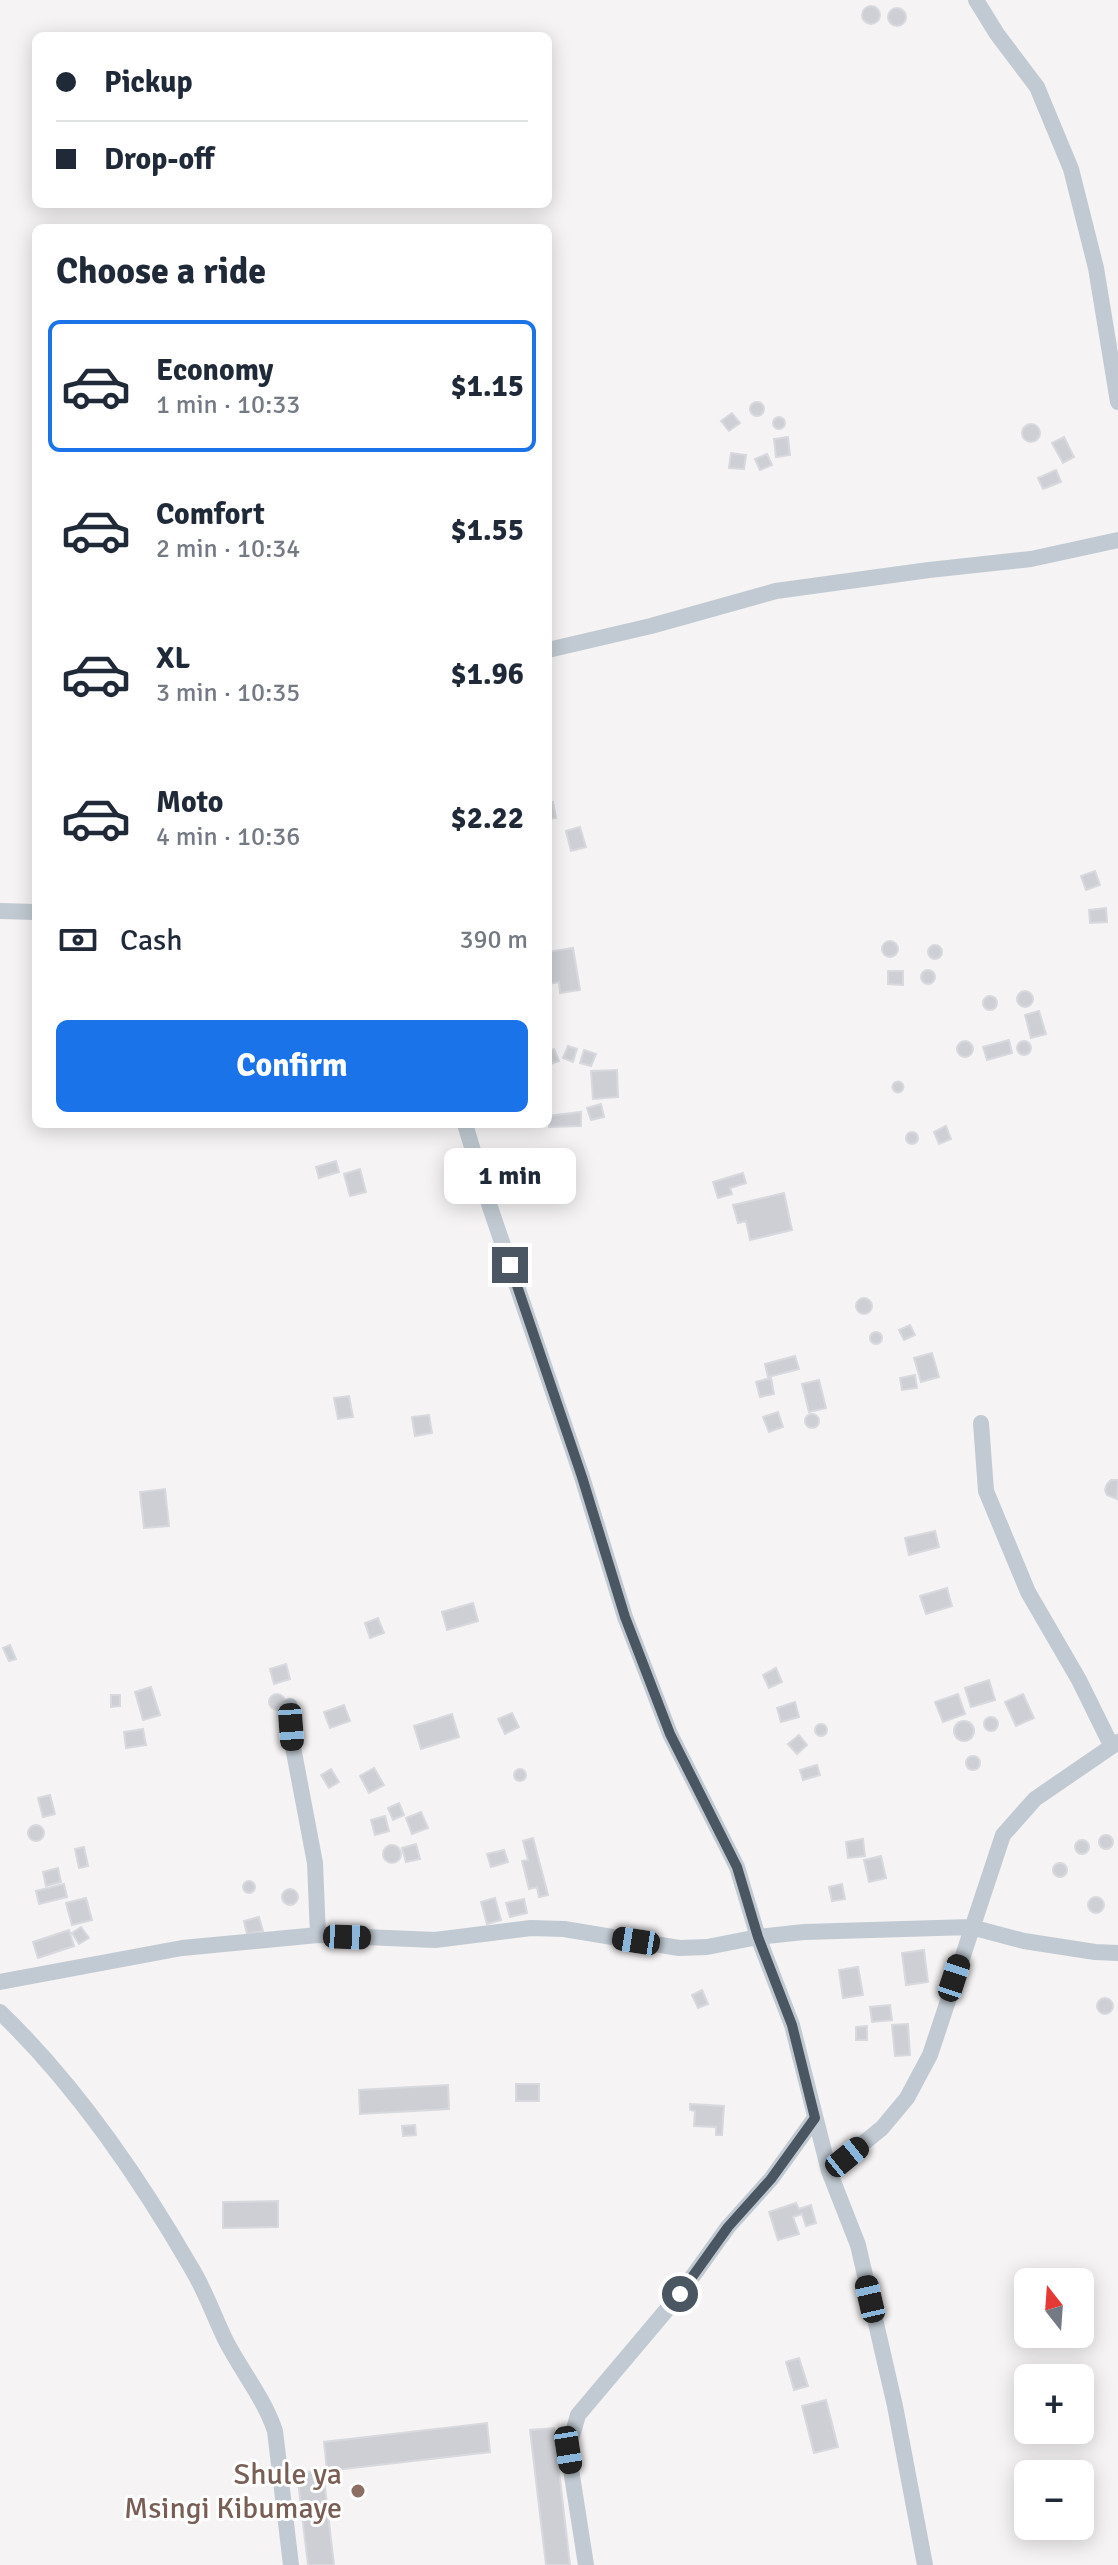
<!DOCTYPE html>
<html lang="en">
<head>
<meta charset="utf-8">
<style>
  :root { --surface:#fff; --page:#f6f6f7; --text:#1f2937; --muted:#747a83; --line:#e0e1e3; --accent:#1a73e8 }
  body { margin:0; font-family:Signika,sans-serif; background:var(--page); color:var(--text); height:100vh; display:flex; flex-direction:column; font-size:30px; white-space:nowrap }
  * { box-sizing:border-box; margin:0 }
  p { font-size:26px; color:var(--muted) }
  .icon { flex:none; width:44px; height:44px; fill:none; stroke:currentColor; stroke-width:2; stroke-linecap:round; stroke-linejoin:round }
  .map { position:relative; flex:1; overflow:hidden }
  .sheet { position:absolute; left:32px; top:224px; width:520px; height:904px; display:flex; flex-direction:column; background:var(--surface); border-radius:12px; box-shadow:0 4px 20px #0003 }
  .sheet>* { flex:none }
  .hud { position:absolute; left:32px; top:32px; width:520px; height:176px; border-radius:12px; box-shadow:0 4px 20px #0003; display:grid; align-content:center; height:176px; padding:0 24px; background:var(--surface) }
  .needle { width:52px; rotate:343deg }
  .buttons { position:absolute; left:1014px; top:2268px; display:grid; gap:16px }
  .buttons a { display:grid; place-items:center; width:80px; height:80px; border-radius:12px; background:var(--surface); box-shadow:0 4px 20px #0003; font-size:40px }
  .end { position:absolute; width:36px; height:36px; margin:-18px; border:10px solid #4a5661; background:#fff; box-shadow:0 0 0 4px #fff }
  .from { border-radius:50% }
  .bubble { position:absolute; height:56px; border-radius:12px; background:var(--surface); box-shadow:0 4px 20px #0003; font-size:26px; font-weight:700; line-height:56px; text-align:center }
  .car { position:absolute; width:24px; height:48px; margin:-24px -12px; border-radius:10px; box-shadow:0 0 6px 2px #0007; background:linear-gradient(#222 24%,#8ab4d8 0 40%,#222 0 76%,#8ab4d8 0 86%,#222 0) }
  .hud b { display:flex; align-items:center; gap:28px; height:76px; font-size:30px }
  .hud b+b { border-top:2px solid var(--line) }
  .hud i { width:20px; height:20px; background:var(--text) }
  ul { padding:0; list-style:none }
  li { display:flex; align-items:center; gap:24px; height:132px; margin:0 16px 12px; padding:0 8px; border:4px solid transparent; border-radius:12px }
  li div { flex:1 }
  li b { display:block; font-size:30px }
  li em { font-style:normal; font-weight:700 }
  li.active { border-color:var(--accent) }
  li>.icon { width:72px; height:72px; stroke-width:1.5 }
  h2 { padding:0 24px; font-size:36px; line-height:96px }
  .pay { display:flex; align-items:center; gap:20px; height:88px; padding:0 24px; font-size:30px }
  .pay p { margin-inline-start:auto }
  .cta { display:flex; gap:16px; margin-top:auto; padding:16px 24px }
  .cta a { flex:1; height:92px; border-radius:12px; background:var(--accent); color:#fff; font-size:32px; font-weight:700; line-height:92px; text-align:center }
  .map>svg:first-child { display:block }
</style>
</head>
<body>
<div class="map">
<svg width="1118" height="2565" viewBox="0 0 1118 2565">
  <rect width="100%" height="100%" fill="#f5f3f3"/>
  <path fill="#cdcfd5" stroke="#d7d9de" stroke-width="2" d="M862 15a9 9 0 1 1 18 0a9 9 0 1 1-18 0Z
    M888 17a9 9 0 1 1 18 0a9 9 0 1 1-18 0Z
    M750 409a7 7 0 1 1 14 0a7 7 0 1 1-14 0Z
    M732,413L740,423L729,431L721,421Z
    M773 423a6 6 0 1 1 12 0a6 6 0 1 1-12 0Z
    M1022 433a9 9 0 1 1 18 0a9 9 0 1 1-18 0Z
    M788,437L790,455L776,457L774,439Z
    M1064,437L1074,457L1063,463L1052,443Z
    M731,453L746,455L744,469L729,468Z
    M767,454L772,465L760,470L755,459Z
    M1056,470L1061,482L1043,489L1038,478Z
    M553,802L556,818L548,819V803Z
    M580,827L586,847L571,851L566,831Z
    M1095,871L1100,885L1086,890L1081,876Z
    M1106,908L1107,922L1090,923L1089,910Z
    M882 949a8 8 0 1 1 16 0a8 8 0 1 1-16 0Z
    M928 952a7 7 0 1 1 14 0a7 7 0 1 1-14 0Z
    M573,948L580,990L560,993L559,982L548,984L550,965L548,952Z
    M921 977a7 7 0 1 1 14 0a7 7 0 1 1-14 0Z
    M888,971H903V985L888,984Z
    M1017 999a8 8 0 1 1 16 0a8 8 0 1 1-16 0Z
    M983 1003a7 7 0 1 1 14 0a7 7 0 1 1-14 0Z
    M1039,1011L1046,1034L1031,1038L1025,1015Z
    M1009,1040L1012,1053L987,1060L983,1047Z
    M1017 1048a7 7 0 1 1 14 0a7 7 0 1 1-14 0Z
    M957 1049a8 8 0 1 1 16 0a8 8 0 1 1-16 0Z
    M568,1046L577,1049L573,1062L563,1058Z
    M554,1049L559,1061L548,1065V1051Z
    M584,1050L596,1054L591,1066L580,1063Z
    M617,1070L618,1097L593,1099L591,1071Z
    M892.5 1087a5.5 5.5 0 1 1 11 0a5.5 5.5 0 1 1-11 0Z
    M601,1104L604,1117L591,1120L587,1108Z
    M581,1112V1126L549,1127L548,1116Z
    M946,1126L951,1139L939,1144L934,1132Z
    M906 1138a6 6 0 1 1 12 0a6 6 0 1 1-12 0Z
    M336,1161L339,1172L319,1178L316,1167Z
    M360,1169L366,1192L350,1196L344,1174Z
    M743,1173L746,1183L730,1188L732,1194L718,1198L713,1182Z
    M784,1193L792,1230L750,1240L746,1221L738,1223L733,1205Z
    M856 1306a8 8 0 1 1 16 0a8 8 0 1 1-16 0Z
    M910,1325L915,1335L904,1340L899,1330Z
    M870 1338a6 6 0 1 1 12 0a6 6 0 1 1-12 0Z
    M932,1353L939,1377L921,1382L914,1358Z
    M795,1356L799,1369L768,1377L765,1364Z
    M915,1375L917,1388L902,1390L900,1378Z
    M771,1378L774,1394L760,1397L756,1382Z
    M819,1380L826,1408L809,1412L802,1384Z
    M349,1396L353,1417L338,1419L334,1398Z
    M778,1412L783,1427L769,1432L763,1417Z
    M805 1421a7 7 0 1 1 14 0a7 7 0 1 1-14 0Z
    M429,1415L432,1433L415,1436L412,1417Z
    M1111,1480H1118L1117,1499L1107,1495L1105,1490L1107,1484Z
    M165,1489L169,1526L144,1528L140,1492Z
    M935,1531L939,1547L909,1555L905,1538Z
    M947,1588L952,1606L926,1614L920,1596Z
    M473,1603L478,1621L447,1630L442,1612Z
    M378,1618L384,1633L370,1638L365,1623Z
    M10,1645L16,1659L9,1661L3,1648Z
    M286,1664L290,1679L274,1684L270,1669Z
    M776,1668L782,1682L769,1688L763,1675Z
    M989,1680L995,1700L971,1707L965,1688Z
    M151,1687L160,1715L143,1720L135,1692Z
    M958,1694L965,1714L943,1722L935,1702Z
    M1023,1694L1034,1718L1016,1726L1005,1702Z
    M269 1702a8 8 0 1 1 16 0a8 8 0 1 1-16 0Z
    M111,1695H120V1706L111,1707Z
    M795,1702L799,1717L781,1722L777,1708Z
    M344,1705L350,1721L330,1728L324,1712Z
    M512,1713L519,1727L505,1734L498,1719Z
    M452,1714L459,1737L421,1749L414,1726Z
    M984 1724a7 7 0 1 1 14 0a7 7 0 1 1-14 0Z
    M954 1731a10 10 0 1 1 20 0a10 10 0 1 1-20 0Z
    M815 1730a6 6 0 1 1 12 0a6 6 0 1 1-12 0Z
    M143,1729L146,1745L126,1748L124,1732Z
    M799,1735L807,1745L797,1754L788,1744Z
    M966 1763a7 7 0 1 1 14 0a7 7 0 1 1-14 0Z
    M817,1765L820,1775L803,1780L800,1770Z
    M374,1768L384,1785L369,1793L360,1776Z
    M331,1769L339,1782L329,1788L321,1775Z
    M514 1775a6 6 0 1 1 12 0a6 6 0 1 1-12 0Z
    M50,1795L55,1814L43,1817L38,1798Z
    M399,1803L404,1815L393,1820L388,1808Z
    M421,1812L428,1828L412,1834L406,1818Z
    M385,1816L389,1831L375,1835L371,1820Z
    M28 1833a8 8 0 1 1 16 0a8 8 0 1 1-16 0Z
    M1099 1842a7 7 0 1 1 14 0a7 7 0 1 1-14 0Z
    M533,1838L548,1895L539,1897L537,1887L529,1889L522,1861L528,1860L523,1841Z
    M863,1839L865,1856L848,1858L846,1842Z
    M1075 1847a7 7 0 1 1 14 0a7 7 0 1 1-14 0Z
    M416,1844L420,1859L406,1862L402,1848Z
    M383 1854a9 9 0 1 1 18 0a9 9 0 1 1-18 0Z
    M84,1847L88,1866L79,1868L75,1849Z
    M504,1850L508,1862L491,1867L487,1854Z
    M881,1856L886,1878L869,1882L864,1860Z
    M1053 1870a7 7 0 1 1 14 0a7 7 0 1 1-14 0Z
    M58,1868L61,1882L46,1886L43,1872Z
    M243 1887a6 6 0 1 1 12 0a6 6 0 1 1-12 0Z
    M64,1884L67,1897L39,1904L36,1891Z
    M842,1884L845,1899L832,1901L829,1887Z
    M282 1897a8 8 0 1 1 16 0a8 8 0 1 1-16 0Z
    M1088 1905a8 8 0 1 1 16 0a8 8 0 1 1-16 0Z
    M86,1898L92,1920L72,1925L66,1903Z
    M495,1898L501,1920L487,1924L481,1902Z
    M524,1899L527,1913L510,1917L506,1903Z
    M259,1917L263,1931L247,1934L244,1921Z
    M81,1927L89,1938L79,1944L72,1933Z
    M69,1930L74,1946L38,1958L33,1942Z
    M924,1950L928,1982L906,1985L902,1953Z
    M858,1967L863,1995L843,1998L839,1970Z
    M702,1990L708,2004L698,2008L692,1995Z
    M1097 2006a8 8 0 1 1 16 0a8 8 0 1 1-16 0Z
    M890,2005L892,2020L872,2022L870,2007Z
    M908,2024L910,2055L895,2056L892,2025Z
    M867,2026V2040H856V2027Z
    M516,2084H539V2101H516Z
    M448,2085L449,2109L360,2114L359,2090Z
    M690,2104L724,2106L722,2135H716V2127L694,2126L695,2111L690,2110Z
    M415,2125L416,2135L403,2136L402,2126Z
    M278,2201V2227L223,2228V2202Z
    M796,2203L799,2209L811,2205L816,2223L806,2226L802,2214L793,2217L799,2234L778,2240L769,2212Z
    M799,2358L808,2386L794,2390L786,2362Z
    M826,2400L838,2447L814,2453L802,2406Z
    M487,2423L490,2452L327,2471L324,2442Z
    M554,2428L570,2565H546L530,2430Z
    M323,2470L334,2565H308L297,2473Z"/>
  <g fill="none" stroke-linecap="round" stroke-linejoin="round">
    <path stroke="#c1cad2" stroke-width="16" d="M976,0L997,34L1037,87L1071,169L1096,268L1118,402
      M548,650L651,626L776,591L929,570L1031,559L1118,540
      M0,911L36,912
      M465,1124L490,1207L582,1477L625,1617L670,1734L737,1867L758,1937L792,2025L829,2171L858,2245L895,2406L925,2565
      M981,1423L986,1491L1028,1592L1079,1680L1111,1745
      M290,1706L293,1747L315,1863L318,1935
      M0,1982L182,1948L318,1935L435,1940L531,1928L564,1929L679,1948L707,1947L758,1937L804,1932L971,1927L1024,1941L1095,1952L1118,1953
      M0,2012C77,2086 139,2177 192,2269C206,2292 214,2317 226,2341C242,2372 264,2398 275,2431L291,2565
      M829,2171L882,2128L907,2098L930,2055L1003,1835L1035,1799L1118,1742
      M586,2565L568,2450L578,2415L680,2294L728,2227L771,2179L815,2118"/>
  </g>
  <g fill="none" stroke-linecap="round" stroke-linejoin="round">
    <path stroke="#4a5661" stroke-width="10" d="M510,1265L582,1477L625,1617L670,1734L737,1867L758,1937L792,2025L815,2118L771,2179L728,2227L680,2294"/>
  </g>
  <circle fill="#8d6e63" stroke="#fff" stroke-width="3" cx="358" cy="2491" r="8"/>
  <g text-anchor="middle" stroke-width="6" stroke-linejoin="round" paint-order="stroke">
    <g font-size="30" fill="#785e54" stroke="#fff" text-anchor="end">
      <text x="342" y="2484">Shule ya<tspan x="342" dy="34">Msingi Kibumaye</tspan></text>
    </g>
  </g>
</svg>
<div class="buttons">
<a><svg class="needle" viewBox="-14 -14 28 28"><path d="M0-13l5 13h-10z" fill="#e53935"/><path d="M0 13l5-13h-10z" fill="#747a83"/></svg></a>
<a>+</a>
<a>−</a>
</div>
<i class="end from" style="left:680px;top:2294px"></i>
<i class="end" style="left:510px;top:1265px"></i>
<div class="bubble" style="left:444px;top:1148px;width:132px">1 min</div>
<i class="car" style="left:291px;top:1727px;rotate:176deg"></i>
<i class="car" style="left:347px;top:1937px;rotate:92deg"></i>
<i class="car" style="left:636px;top:1941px;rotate:279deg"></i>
<i class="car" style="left:954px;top:1978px;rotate:18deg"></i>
<i class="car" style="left:847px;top:2157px;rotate:51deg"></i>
<i class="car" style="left:870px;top:2299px;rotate:347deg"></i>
<i class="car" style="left:568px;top:2450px;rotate:171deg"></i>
<div class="hud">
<b><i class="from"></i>Pickup</b>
<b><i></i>Drop-off</b>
</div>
<section class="sheet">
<h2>Choose a ride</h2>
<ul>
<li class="active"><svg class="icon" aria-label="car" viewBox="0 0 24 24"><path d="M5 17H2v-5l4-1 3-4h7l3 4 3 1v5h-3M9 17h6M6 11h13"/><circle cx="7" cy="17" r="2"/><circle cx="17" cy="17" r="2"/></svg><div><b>Economy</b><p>1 min · 10:33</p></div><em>$1.15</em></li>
<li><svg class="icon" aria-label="car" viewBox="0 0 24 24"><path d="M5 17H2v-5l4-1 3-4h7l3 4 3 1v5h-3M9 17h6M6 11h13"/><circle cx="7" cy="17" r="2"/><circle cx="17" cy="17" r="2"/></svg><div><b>Comfort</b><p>2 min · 10:34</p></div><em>$1.55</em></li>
<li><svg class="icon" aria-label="car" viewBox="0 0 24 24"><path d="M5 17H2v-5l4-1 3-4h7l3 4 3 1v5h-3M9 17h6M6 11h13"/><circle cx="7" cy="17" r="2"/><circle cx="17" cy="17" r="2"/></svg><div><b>XL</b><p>3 min · 10:35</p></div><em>$1.96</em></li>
<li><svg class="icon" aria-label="car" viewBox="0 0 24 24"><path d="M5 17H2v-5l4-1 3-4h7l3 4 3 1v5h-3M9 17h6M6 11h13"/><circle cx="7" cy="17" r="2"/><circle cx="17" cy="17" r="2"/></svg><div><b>Moto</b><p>4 min · 10:36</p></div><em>$2.22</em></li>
</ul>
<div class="pay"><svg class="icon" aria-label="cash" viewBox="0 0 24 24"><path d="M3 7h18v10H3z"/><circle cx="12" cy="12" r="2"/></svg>Cash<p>390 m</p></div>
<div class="cta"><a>Confirm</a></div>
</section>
</div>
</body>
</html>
